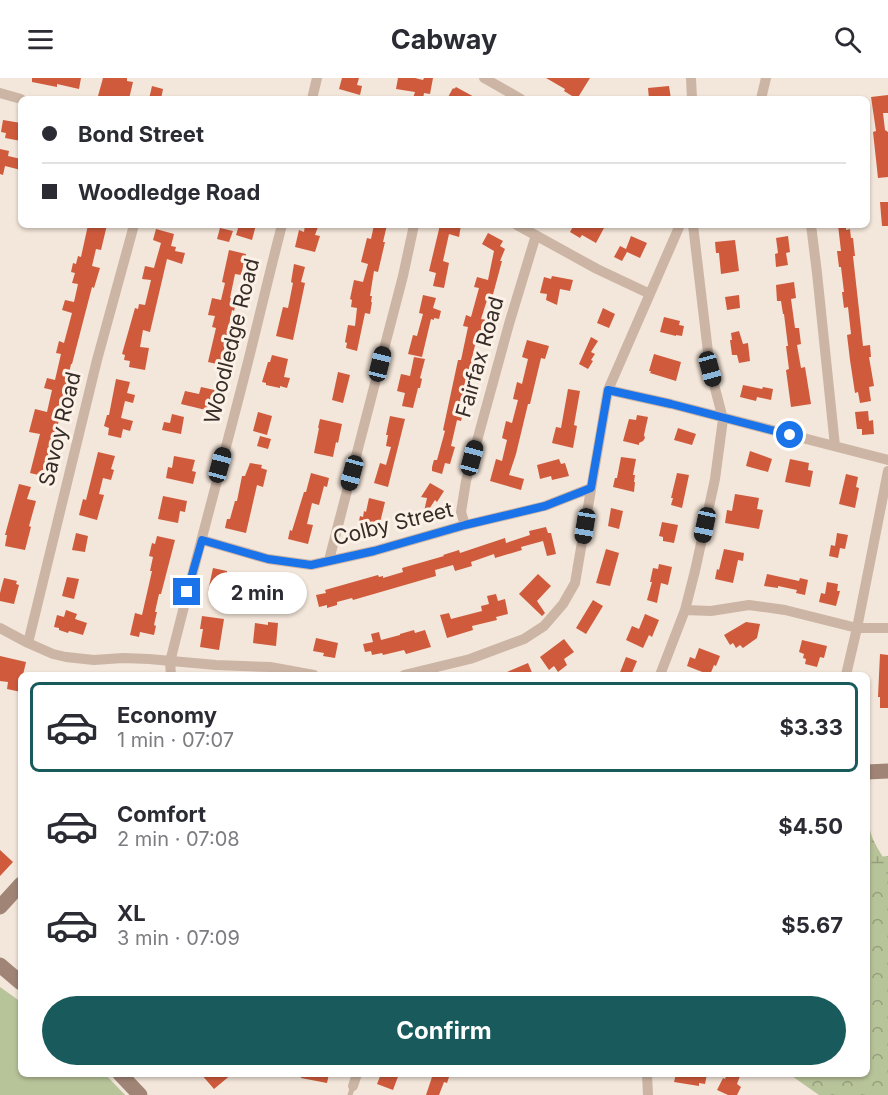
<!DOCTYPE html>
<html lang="en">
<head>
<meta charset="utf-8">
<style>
  :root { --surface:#fff; --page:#f2f2f3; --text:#2b2b33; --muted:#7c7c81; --line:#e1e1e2; --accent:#195a5c }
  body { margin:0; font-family:Inter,sans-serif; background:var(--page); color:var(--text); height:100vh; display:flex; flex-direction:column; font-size:22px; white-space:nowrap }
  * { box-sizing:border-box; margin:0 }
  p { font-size:20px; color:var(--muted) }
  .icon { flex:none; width:33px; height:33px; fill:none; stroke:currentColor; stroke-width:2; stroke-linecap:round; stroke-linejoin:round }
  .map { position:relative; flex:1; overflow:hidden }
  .details { position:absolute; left:18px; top:594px; width:852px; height:405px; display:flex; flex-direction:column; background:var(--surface); border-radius:9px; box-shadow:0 2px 4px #0004 }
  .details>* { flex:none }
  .banner { position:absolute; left:18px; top:18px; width:852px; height:132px; border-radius:9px; box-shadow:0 2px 4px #0004; display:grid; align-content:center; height:132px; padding:0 24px; background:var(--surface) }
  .end { position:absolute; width:27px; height:27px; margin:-14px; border:8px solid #1a73e8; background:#fff; box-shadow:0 0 0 3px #fff }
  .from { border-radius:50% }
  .bubble { position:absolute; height:42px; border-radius:21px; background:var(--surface); box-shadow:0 2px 4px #0004; font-size:20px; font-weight:700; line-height:42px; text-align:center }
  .car { position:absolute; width:18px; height:36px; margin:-18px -9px; border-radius:8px; box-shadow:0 0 4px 2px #0007; background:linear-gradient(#222 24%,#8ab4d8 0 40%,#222 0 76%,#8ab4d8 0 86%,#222 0) }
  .banner b { display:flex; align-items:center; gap:21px; height:57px; font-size:22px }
  .banner b+b { border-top:2px solid var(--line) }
  .banner i { width:15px; height:15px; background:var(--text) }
  ul { padding:10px 0 0; list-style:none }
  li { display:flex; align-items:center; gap:18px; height:90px; margin:0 12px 9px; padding:0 12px; border:3px solid transparent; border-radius:9px }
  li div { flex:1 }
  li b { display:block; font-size:22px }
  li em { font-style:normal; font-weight:700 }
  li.on { border-color:var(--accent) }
  li>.icon { width:54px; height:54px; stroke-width:1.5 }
  .primary-button { display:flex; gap:12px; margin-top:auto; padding:12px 24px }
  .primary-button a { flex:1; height:69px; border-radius:36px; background:var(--accent); color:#fff; font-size:24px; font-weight:700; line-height:69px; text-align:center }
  header { display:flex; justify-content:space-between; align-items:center; height:78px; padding:0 24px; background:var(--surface); font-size:27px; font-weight:700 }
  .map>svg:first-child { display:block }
</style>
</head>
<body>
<header><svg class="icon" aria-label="menu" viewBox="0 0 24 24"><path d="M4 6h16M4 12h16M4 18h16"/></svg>Cabway<svg class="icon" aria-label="search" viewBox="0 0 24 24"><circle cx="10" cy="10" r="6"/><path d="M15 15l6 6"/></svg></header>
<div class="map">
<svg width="888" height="1017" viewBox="0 0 888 1017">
  <defs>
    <pattern id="forest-crowns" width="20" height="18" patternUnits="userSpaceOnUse" patternTransform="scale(1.5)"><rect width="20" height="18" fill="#b7c399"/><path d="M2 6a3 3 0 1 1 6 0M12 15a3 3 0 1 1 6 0" fill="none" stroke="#969f7d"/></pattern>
    <pattern id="wetland-marsh" width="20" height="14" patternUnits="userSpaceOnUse" patternTransform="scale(1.5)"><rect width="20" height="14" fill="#b7c399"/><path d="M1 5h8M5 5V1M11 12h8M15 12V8" fill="none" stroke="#969f7d"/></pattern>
  </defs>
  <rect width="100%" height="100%" fill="#f3e6da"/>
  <path fill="url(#forest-crowns)" d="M888,778V1017H819L789,996H867V780Z"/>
  <path fill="url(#wetland-marsh)" d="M867,739L870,740C866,764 888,777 888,796L886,798L867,796Z"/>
  <path fill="#b7c399" d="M0,909L21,924V996H105L125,1017H0Z"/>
  <path fill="#cf5b3c" d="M32,0H81L79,11L57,6V9L32,4Z
    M103,0H127V3L133,4L129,21L108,18L107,20L98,18Z
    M342,0H359L357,7L362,8L360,17L339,11Z
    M398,0H415L423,2L424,0H433L430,16L424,15L423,21L413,20L415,14L396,11Z
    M546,0H590L577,21L564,13L565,11Z
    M152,8L163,11L161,21H149Z
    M669,8L671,21H649L648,10Z
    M456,9L478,21H447L453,10L454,11Z
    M888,17V35H883L885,52L888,54V99L878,100L873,54L876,53L871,19Z
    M3,42L21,45V63L5,60L6,55L1,54Z
    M0,71L9,73L8,78L21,81V92L5,88L3,97L0,96Z
    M880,124H888V148H882Z
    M88,147H107L101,172L96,171L92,188L100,190L94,210L92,209L72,286H71L55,360H52L43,398L30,395L40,356L29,354L35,331L47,334L52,312L44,310L47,300L55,302L61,276L56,275L59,263L64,265L72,235L62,232L65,222L74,224L78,206L72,205L75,195L71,194L73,185L76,186L78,178L81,179Z
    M239,147H256L252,162L236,157Z
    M305,147L318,149L315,157L320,158L315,174L295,169L299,152L304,154Z
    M374,147H387L383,164H385L378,194L374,193L370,218H372L371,224H372L370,236L365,235L357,273L346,270L347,265L345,264L348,247L355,248L357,230L351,229L352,222L350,221L354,202L363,204L368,186L361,184L367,160L371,161Z
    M440,147H461L459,159L449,156L443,183L449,185L444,210L433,208L436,195L429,193Z
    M574,147H599L604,150L596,165L582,157L580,160L570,154Z
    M838,147H846V152L850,151L851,160H853L855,178H853L863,268L870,267L871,279H869L874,308L869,309L871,323L860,325L858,314L855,315L850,282L847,257L851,256L848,229L844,230L842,214H844L841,189H839L837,173H841Z
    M220,150L233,153L229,164L217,161Z
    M156,151L174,156L171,168L176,169L175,173L185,175L182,186L167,181L150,254L143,252L140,269L149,270L145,292L129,289L130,283L124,282L125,277L122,276L135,230L138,231L139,226L145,227L151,202L142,201L145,188L154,190L161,165L153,162Z
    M488,155L503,163L500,168L505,171L500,183H502L492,220L488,219L481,241L487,242L482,260L477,259L471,284L475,285L471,303L466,302L461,327L465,328L461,343L457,342L451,368L455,369L450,386L445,385L442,396L432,393V389L434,382H437L445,353L443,352L458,282H461L468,249L463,248L466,237L471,239L479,210L474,209L477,199L488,202L494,173L482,166Z
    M631,158L647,165L640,180L627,174L622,183L614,179L620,168L626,171Z
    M788,158L790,174L786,175L788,187L776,189L775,176L778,175L776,160Z
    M735,162L739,193L721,196L719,175H716L715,164Z
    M229,172L246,176L241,197L235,196L230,220L237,222L234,233L232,232L221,287L208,284L216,250L212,249L215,238L208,237L212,220L221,222L225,205L222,204Z
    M294,186L305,189L301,204L305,205L293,262L276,258L283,229L288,230L293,205L291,204Z
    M552,198L573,202L570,213L560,211L557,227L546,222L547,216L540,215L544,199L551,201Z
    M794,204L796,220L791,221L795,250H799L801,266L797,267L801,290L805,289L811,326L791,329L786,292L789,291L786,268H788L784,236H783L781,223H777L776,207Z
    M423,217L436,220L433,230L441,233L439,241L434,240V242L431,241L422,279L408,276L413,257L417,258L423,236L419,235Z
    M739,217L740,230L727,232L725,219Z
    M603,230L615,236L609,250L597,245Z
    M664,239L680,243L679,247L684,248L682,258L676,257V258L660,254Z
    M739,253L743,266L748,265L750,283L739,285L737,277H732L730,262H732L731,255Z
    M591,259L598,263L591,274L595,276L591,282L593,283L588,291L579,286Z
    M527,262L549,268L545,281L541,280L530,326H528L516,376L509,397L524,401L521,412L490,403L496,381L502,383L507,362L502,360L506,343L512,345L518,322L513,321L517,304L522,306L528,281L522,279Z
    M654,276L681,284L676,303L650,295L651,293H649Z
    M272,277L288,281L284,299L290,300L287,310L280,308V310L266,307V305L262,304L268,284H270Z
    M414,279L425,281L420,300L422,301L420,310H418L413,330L402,328L405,315L397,313L401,296L410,298Z
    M338,294L350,297L343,325L332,322Z
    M116,301L130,304L127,315L135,317L133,325L125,323L121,340L133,343L130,353L123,351L121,360L108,357L109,350L104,348L107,337H109Z
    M743,307L762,311L763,309L773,311L771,322L757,319L756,323L740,319Z
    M201,309L219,313L214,334L181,326L185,313L199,316Z
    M568,311L580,313L574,347L577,348L573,370L552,365L556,349L561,350Z
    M868,333L869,343L873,342L874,356L862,357V351H857L855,334Z
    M258,334L272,338L267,357L253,353Z
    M172,336L184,339L181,356L162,352L164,344L170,345Z
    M637,337L648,339L644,357L645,360L643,363L639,365V367L623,363L629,341L636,342Z
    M390,338L405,341L388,409L374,405L380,385L386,387L391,369L386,368L388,357H386Z
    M320,341L342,346L338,365L336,364L333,379L314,375L319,350H318Z
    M678,350L696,356L692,367L674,362Z
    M260,358L271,361L268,371L257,368Z
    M750,373L772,381L768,394L746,388Z
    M98,374L115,378L111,391L114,392L111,402L103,400L99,416L104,417L97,442L79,437L83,421L86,422Z
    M174,378L195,382L192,393L196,394L193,406L166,400L168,389L172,390Z
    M621,379L636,381L633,397H635L634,404H635L634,414L613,409L615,400H617Z
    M559,381L561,386L565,385L569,398L552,402L551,398L540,401L537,387Z
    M790,381L809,385L808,392L813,393L810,409L785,404Z
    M250,385L262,387L261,390L267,392L263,409L257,407L246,455L225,450L227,441H230L235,423H237L242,398H245Z
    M311,395L329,400L327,409L324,408L319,427L312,425L307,446L313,447L308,466L288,461L290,452L292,453L304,414H306Z
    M677,395L689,397L682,430L671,427L673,420H671Z
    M846,396L858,399L856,409L859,410L855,430L839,426Z
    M430,405L444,413L437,424L435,422L424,439L423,438L427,420L421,419Z
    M19,406L31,409L27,421L36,423L29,448L31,449L25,472L5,468L7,457H5Z
    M735,416L759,420L757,431L763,432L759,451L725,445L727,432L732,433Z
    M163,418L187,423L185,434L180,433L178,445L158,441Z
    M369,420L385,424L378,453L358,448L360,438L363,439L364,433L366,434Z
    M611,430L623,433L619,451L608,448Z
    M662,444L678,447L674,465L663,463V459L659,458Z
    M546,449L548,455H551L556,476L547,478L543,463L521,469L522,472L495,480L494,476L471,484L472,488L455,493L453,487L435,492L436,498L353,522L352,520L337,524V527L327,530V527L319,529L316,517L326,515L325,512L378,497L379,499L383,498V500L403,494L402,490L444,478L443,477L459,472L460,475L505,460L506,465L530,457L529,453Z
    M76,455L88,458L85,474L72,472Z
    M837,455L848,457L845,471L840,470L838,480L829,478L831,467L835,468Z
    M157,458L175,462L161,516H159L155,534H157L154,547L156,548L154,557L140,554L139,559L130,557L135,535L142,537L152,493H150L153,479L149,478L152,465L155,466Z
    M606,471L619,475L610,508L596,505Z
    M724,471L744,475L743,483L738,482L733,505L715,501L717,491L719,492Z
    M659,486L672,489L668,507L661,505L657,525L647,522L652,504H650L653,490L658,491Z
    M213,490L227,493V495L245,500L241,517L221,512L220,516L208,513Z
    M538,496L551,508L537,523L545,535L542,538L519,516Z
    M767,496L799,503L800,500L808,502L805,517L796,515L797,512L778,508V510L764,508Z
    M67,499L79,501L74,521L62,518Z
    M4,500L17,503L16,506L19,507L14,526L0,523V515Z
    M827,504L838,506L837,513H840L836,528L819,524L821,515L825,516Z
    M277,506L294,510L293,515L302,517L300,527L295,526V529L279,525L280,520L274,518Z
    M496,516L498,523L505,521L508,536L496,539L497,542L472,548L473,552L447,560L440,537L449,535L451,541L482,533L481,528L489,526L487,518Z
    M593,522L603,528L586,556L576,550Z
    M66,532L77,536L75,541L87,545L83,557L69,553L68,555L59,552V550L54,549L57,537L64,539Z
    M645,536L659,542L652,559L649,557L643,570L626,562L632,548L639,551Z
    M202,538L224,541L219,572L200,569L203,551H200Z
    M268,544L278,545L276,568L253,565L255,545L268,547Z
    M746,544L760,546L757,560L743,570L740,567L736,570L733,565L730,567L724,557Z
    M414,552L415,555L425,552L431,569L406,576L404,572L383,577L382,575L372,577L371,573L365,574L363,566L373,564L371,556L379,554L381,562L400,557V556Z
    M316,560L338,565L335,580L323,578L324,575L313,573Z
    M564,561L574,574L564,581L567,587L558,594L554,588L549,592L540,579Z
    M802,562L827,568L824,580L820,579L817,589L805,586L806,581L803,580L804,576L799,574Z
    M699,570L720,578L716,588L714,587L710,597L687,588L690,579L695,581Z
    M880,576L888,577V630H880V619H878Z
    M0,578L26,584L23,597H21V614L7,611L8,604L0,603Z
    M626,579L637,583L631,597H619Z
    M528,585L533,597H500Z
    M0,772L13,784L0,798Z
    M201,996H232L214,1011Z
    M302,996H329L327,1005L301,1000Z
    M381,996H399L393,1012L377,1006Z
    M425,996H450L447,1005L444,1004L439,1017H426L432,999Z
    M676,996H707L705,1006L699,1005V1008L674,1004Z
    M727,996H735L740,998L737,1006L741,1009L737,1017H728L717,1012L723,1000L725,1001Z"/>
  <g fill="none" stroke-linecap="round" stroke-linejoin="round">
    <path stroke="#ccb5a5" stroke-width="5" d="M350,1017L353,1008"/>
    <path stroke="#ccb5a5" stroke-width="10" d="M484,0L521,21
      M691,0L692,21
      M0,15L21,21
      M312,21L317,0
      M761,21L766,0
      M517,147L597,191L650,216
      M811,147L817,195L835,368
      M608,312L671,326L888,382
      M465,447L461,434L466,403L509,246L536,157
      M202,462L268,481L311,487L374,473L465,447L545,428L591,410
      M329,482L403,198L414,147
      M685,532L711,533L749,527L785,532L857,550H888
      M0,550L28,565L53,576L66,579L94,582L123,580L149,581L216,587L270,589L314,597
      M28,565L97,282L134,147
      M171,597L170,584C192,495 216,408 239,319C254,262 267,204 282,147
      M404,597L470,581L524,561L544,548L563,526L575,505L608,312L680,147
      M660,597L685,532L695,493L715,401L723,341L710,291L693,147
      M846,597L857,550L888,393
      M647,996L648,1017
      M353,1008L357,996"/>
    <path stroke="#a08476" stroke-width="15" d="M867,694L888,693
      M0,829L21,806
      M0,887L21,905
      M120,996L140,1017"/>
  </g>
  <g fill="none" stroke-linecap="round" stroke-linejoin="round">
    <path stroke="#1a73e8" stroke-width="8" d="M187,514L202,462L268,481L311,487L374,473L465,447L545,428L591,410L608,312L671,326L790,357"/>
  </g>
  <g text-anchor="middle" stroke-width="6" stroke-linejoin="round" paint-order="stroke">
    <g font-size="21" fill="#372b27" stroke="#fbf1e6">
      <text transform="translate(232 263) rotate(-76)" y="7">Woodledge Road</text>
      <text transform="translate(480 279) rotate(-74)" y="7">Fairfax Road</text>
      <text transform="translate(60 351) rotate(-76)" y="7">Savoy Road</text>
      <text transform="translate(393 446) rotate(-14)" y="7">Colby Street</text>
    </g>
  </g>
</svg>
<i class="end from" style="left:790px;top:357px"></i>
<i class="end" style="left:187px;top:514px"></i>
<div class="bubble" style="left:208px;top:494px;width:99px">2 min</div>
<i class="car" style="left:380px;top:286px;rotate:14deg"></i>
<i class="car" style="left:710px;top:291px;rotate:165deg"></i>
<i class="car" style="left:472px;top:380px;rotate:15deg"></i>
<i class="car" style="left:220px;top:387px;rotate:15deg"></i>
<i class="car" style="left:352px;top:395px;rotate:195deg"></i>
<i class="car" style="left:705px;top:447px;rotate:192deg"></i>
<i class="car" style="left:585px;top:448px;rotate:189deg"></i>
<div class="banner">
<b><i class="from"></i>Bond Street</b>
<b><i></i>Woodledge Road</b>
</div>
<section class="details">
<ul>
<li class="on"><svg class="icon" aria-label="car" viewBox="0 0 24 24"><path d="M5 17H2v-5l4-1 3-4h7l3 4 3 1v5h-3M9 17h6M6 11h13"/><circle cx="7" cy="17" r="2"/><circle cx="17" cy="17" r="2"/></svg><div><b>Economy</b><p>1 min · 07:07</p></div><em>$3.33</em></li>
<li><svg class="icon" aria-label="car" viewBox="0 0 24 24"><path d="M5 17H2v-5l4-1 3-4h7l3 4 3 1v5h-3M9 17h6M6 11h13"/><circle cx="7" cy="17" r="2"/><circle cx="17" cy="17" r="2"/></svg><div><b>Comfort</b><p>2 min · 07:08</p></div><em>$4.50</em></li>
<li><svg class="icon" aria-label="car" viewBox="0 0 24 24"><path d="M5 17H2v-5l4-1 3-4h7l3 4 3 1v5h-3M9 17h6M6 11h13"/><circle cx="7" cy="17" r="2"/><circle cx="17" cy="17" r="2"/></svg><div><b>XL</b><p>3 min · 07:09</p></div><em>$5.67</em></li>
</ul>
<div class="primary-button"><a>Confirm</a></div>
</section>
</div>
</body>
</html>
